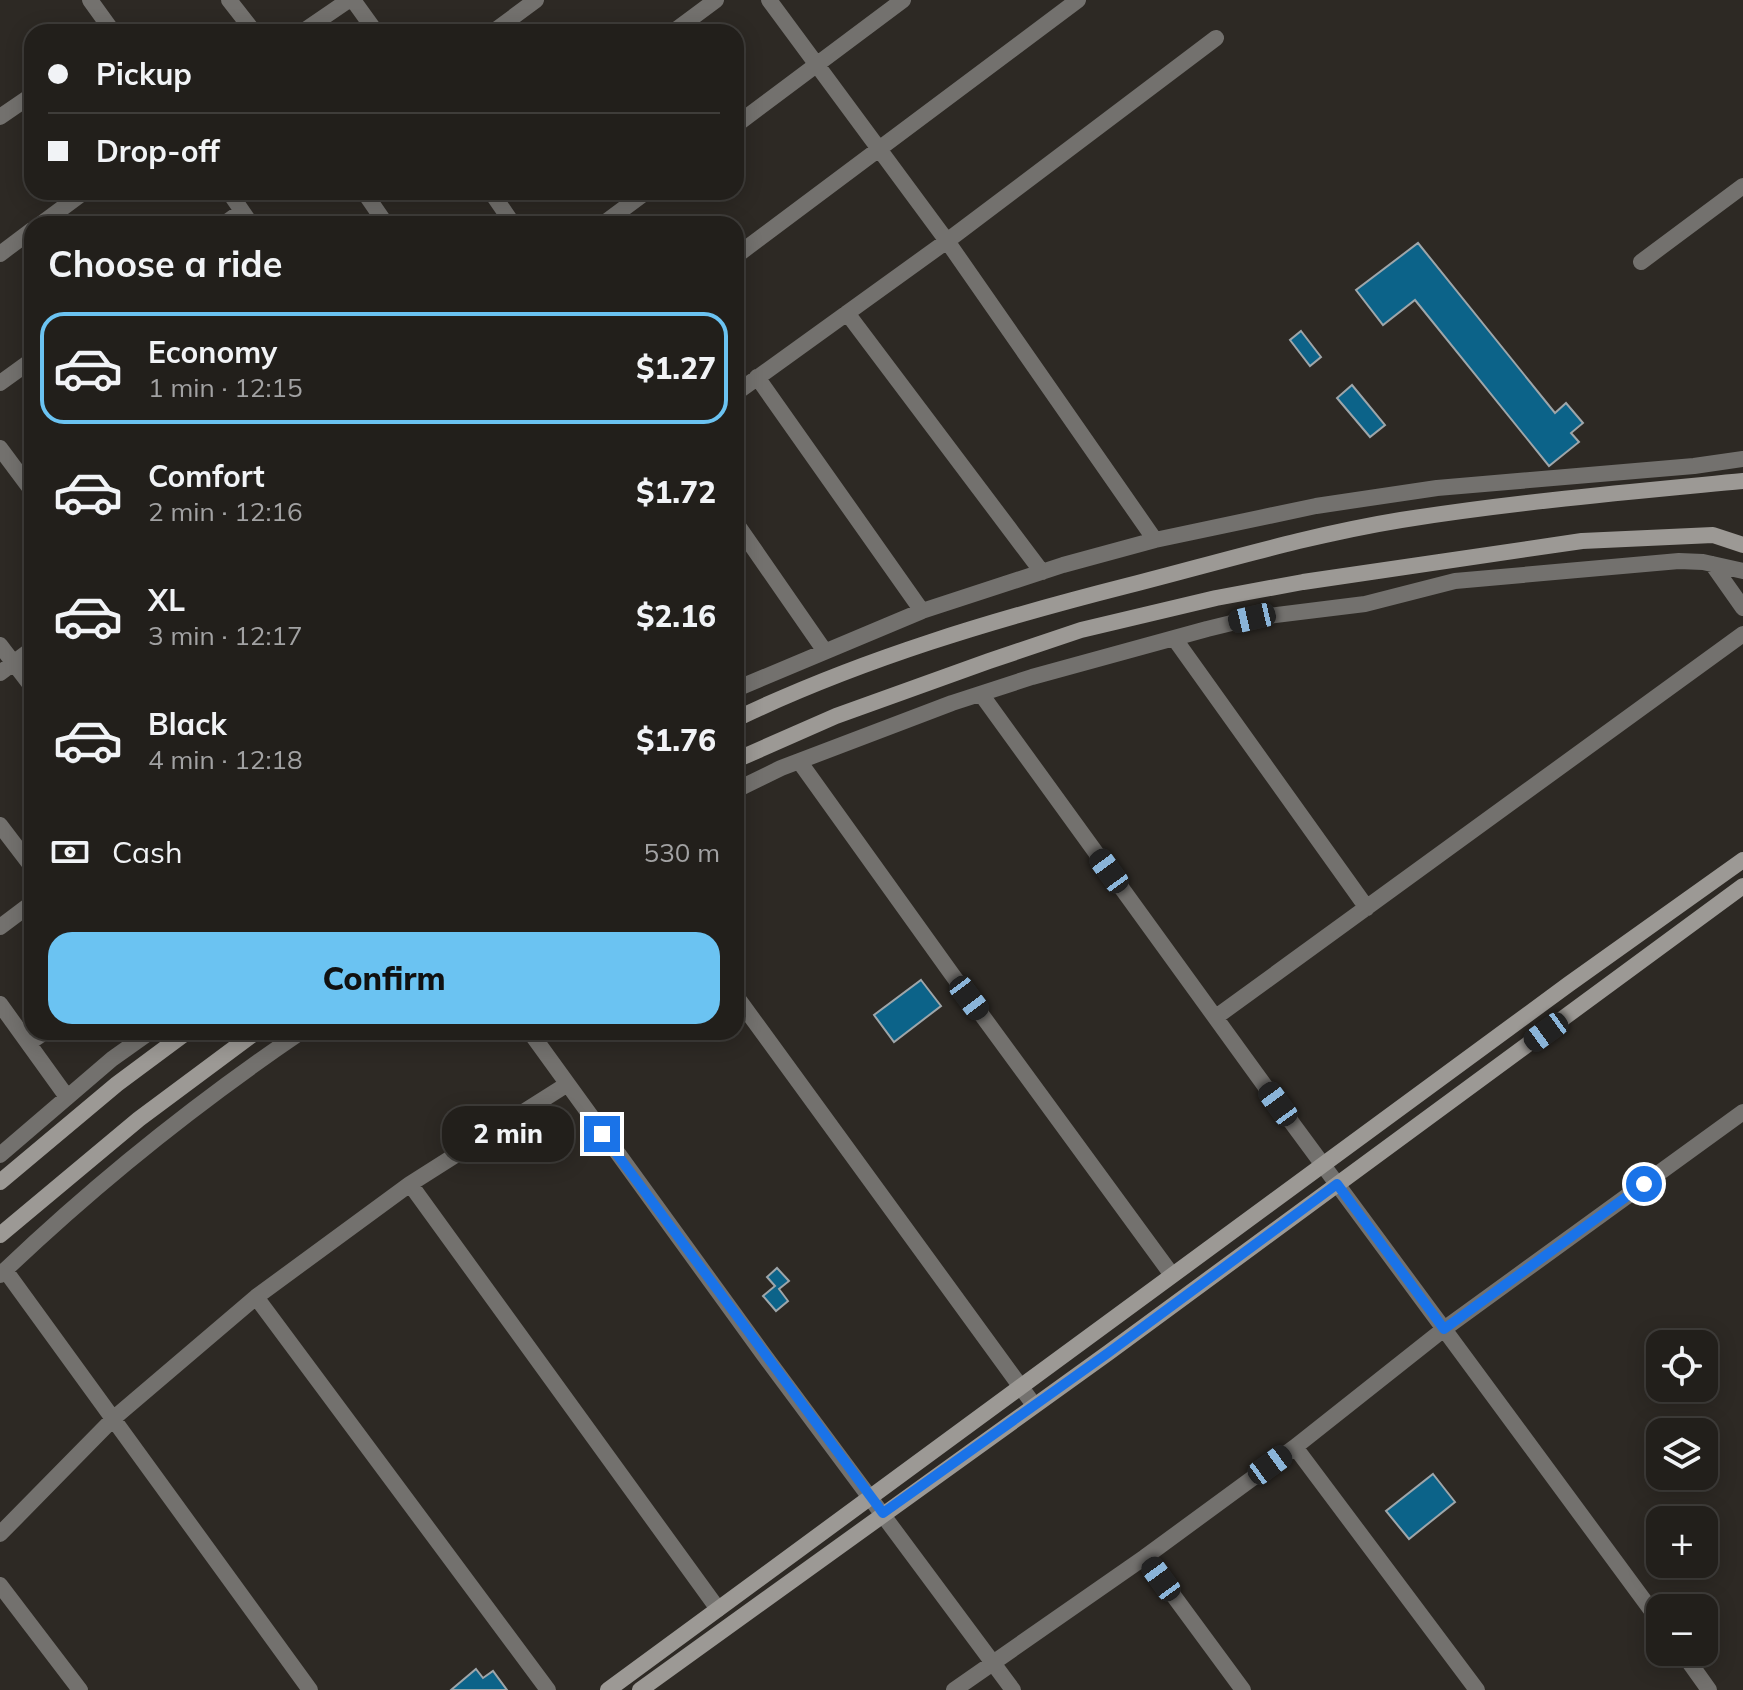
<!DOCTYPE html>
<html lang="en">
<head>
<meta charset="utf-8">
<style>
  :root { --surface:#221f1b; --page:#2a2724; --text:#f1f3f6; --muted:#a2a2a3; --line:#3f3d3a; --accent:#6bc3f2 }
  body { margin:0; font-family:Mulish,sans-serif; background:var(--page); color:var(--text); height:100vh; display:flex; flex-direction:column; font-size:30px; white-space:nowrap }
  * { box-sizing:border-box; margin:0 }
  p { font-size:26px; color:var(--muted) }
  .icon { flex:none; width:44px; height:44px; fill:none; stroke:currentColor; stroke-width:2; stroke-linecap:round; stroke-linejoin:round }
  .map { position:relative; flex:1; overflow:hidden }
  .side { position:absolute; left:24px; top:216px; width:720px; height:824px; display:flex; flex-direction:column; background:var(--surface); border-radius:24px; box-shadow:0 4px 20px #0003,0 0 0 2px var(--line) }
  .side>* { flex:none }
  .guide { position:absolute; left:24px; top:24px; width:720px; height:176px; border-radius:24px; box-shadow:0 4px 20px #0003,0 0 0 2px var(--line); display:grid; align-content:center; height:176px; padding:0 24px; background:var(--surface) }
  .tools { position:absolute; left:1646px; top:1330px; display:grid; gap:16px }
  .tools a { display:grid; place-items:center; width:72px; height:72px; border-radius:16px; background:var(--surface); box-shadow:0 4px 20px #0003,0 0 0 2px var(--line); font-size:40px }
  .end { position:absolute; width:36px; height:36px; margin:-18px; border:10px solid #1a73e8; background:#fff; box-shadow:0 0 0 4px #fff }
  .from { border-radius:50% }
  .bubble { position:absolute; height:56px; border-radius:24px; background:var(--surface); box-shadow:0 4px 20px #0003,0 0 0 2px var(--line); font-size:26px; font-weight:800; line-height:56px; text-align:center }
  .car { position:absolute; width:24px; height:48px; margin:-24px -12px; border-radius:10px; box-shadow:0 0 6px 2px #0007; background:linear-gradient(#222 24%,#8ab4d8 0 40%,#222 0 76%,#8ab4d8 0 86%,#222 0) }
  .guide b { display:flex; align-items:center; gap:28px; height:76px; font-size:30px }
  .guide b+b { border-top:2px solid var(--line) }
  .guide i { width:20px; height:20px; background:var(--text) }
  ul { padding:0; list-style:none }
  li { display:flex; align-items:center; gap:24px; height:112px; margin:0 16px 12px; padding:0 8px; border:4px solid transparent; border-radius:24px }
  li div { flex:1 }
  li b { display:block; font-size:30px }
  li em { font-style:normal; font-weight:800 }
  li.selected { border-color:var(--accent) }
  li>.icon { width:72px; height:72px; stroke-width:1.5 }
  h2 { padding:0 24px; font-size:36px; line-height:96px }
  .pay { display:flex; align-items:center; gap:20px; height:88px; padding:0 24px; font-size:30px }
  .pay p { margin-inline-start:auto }
  .primary-button { display:flex; gap:16px; margin-top:auto; padding:16px 24px }
  .primary-button a { flex:1; height:92px; border-radius:24px; background:var(--accent); color:#111; font-size:32px; font-weight:800; line-height:92px; text-align:center }
  .map>svg:first-child { display:block }
</style>
</head>
<body>
<div class="map">
<svg width="1743" height="1690" viewBox="0 0 1743 1690">
  <rect width="100%" height="100%" fill="#2d2924"/>
  <path fill="#0c6389" stroke="#9ea6aa" stroke-width="2" d="M1418,243L1555,413L1566,403L1583,423L1571,433L1579,442L1549,466L1415,300L1383,325L1356,290Z
    M1301,331L1321,357L1310,366L1290,340Z
    M1352,385L1385,425L1370,437L1337,398Z
    M921,980L941,1006L894,1042L874,1015Z
    M777,1268L789,1281L779,1289L788,1301L776,1311L763,1296L775,1286L767,1277Z
    M1433,1474L1455,1502L1409,1539L1386,1511Z
    M476,1669L483,1678L493,1671L507,1690H451Z"/>
  <g fill="none" stroke-linecap="round" stroke-linejoin="round">
    <path stroke="#73716e" stroke-width="16" d="M90,0L113,32
      M229,0L254,32
      M353,0L376,32
      M769,0L947,241L1155,540
      M302,32L349,0
      M493,32L536,0
      M673,32L716,0
      M0,117L32,95
      M736,125L903,0
      M229,192L251,224
      M364,192L386,224
      M491,192L513,224
      M41,224L84,192
      M224,224L242,211
      M603,224L646,192
      M0,254L32,230
      M736,256L1078,0
      M1641,262L1743,186
      M847,313L1042,572
      M757,377L922,611
      M0,383L32,360
      M736,393L947,241L1216,38
      M0,448L32,491
      M736,523L824,650
      M1712,564L1743,608
      M1174,638L1367,908
      M0,645L32,687
      M0,673L32,649
      M736,689L922,611L1063,565L1155,540L1316,506L1437,488L1694,466L1743,459
      M981,694L1278,1104L1660,1622
      M799,761L951,973L1172,1275
      M736,790L781,768L952,703L1032,677L1207,629L1252,618L1365,604L1455,581L1679,561L1703,562L1743,571
      M0,825L32,867
      M0,927L32,903
      M736,996L1034,1405
      M0,1004L67,1097
      M1216,1017L1743,634
      M530,1032L764,1355L1013,1690
      M29,1043L45,1032
      M0,1155L112,1059L150,1032
      M410,1184L718,1609
      M5,1270L310,1690
      M0,1275C93,1186 195,1104 301,1032
      M256,1297L548,1690
      M1295,1447L1477,1690
      M0,1534L114,1418L256,1297L410,1184L566,1085
      M1145,1557L1243,1690
      M0,1585L80,1690
      M1682,1652L1709,1690
      M954,1690L1145,1557L1295,1447L1444,1329L1743,1112"/>
    <path stroke="#9c9995" stroke-width="16" d="M736,719C861,659 996,619 1130,585C1220,562 1309,535 1401,520C1514,502 1629,492 1743,481
      M736,760L836,716L989,661L1081,630L1216,598L1303,582L1582,541L1713,535L1743,545
      M0,1182L117,1084L187,1032
      M0,1235L139,1119L256,1032
      M608,1690L1569,984L1743,860
      M640,1690L1108,1353L1743,886"/>
  </g>
  <g fill="none" stroke-linecap="round" stroke-linejoin="round">
    <path stroke="#1a73e8" stroke-width="10" d="M602,1134L883,1513L1108,1353L1337,1184L1444,1329L1644,1184"/>
  </g>
</svg>
<div class="tools">
<a><svg class="icon" aria-label="locate" viewBox="0 0 24 24"><circle cx="12" cy="12" r="6"/><path d="M12 2v4M12 18v4M2 12h4M18 12h4"/></svg></a>
<a><svg class="icon" aria-label="layers" viewBox="0 0 24 24"><path d="M12 4l9 5-9 5-9-5zM3 14l9 5 9-5"/></svg></a>
<a>+</a>
<a>−</a>
</div>
<i class="end from" style="left:1644px;top:1184px"></i>
<i class="end" style="left:602px;top:1134px"></i>
<div class="bubble" style="left:442px;top:1106px;width:132px">2 min</div>
<i class="car" style="left:1252px;top:618px;rotate:257deg"></i>
<i class="car" style="left:1109px;top:871px;rotate:324deg"></i>
<i class="car" style="left:969px;top:998px;rotate:143deg"></i>
<i class="car" style="left:1546px;top:1032px;rotate:234deg"></i>
<i class="car" style="left:1278px;top:1104px;rotate:324deg"></i>
<i class="car" style="left:1270px;top:1465px;rotate:54deg"></i>
<i class="car" style="left:1161px;top:1579px;rotate:324deg"></i>
<div class="guide">
<b><i class="from"></i>Pickup</b>
<b><i></i>Drop-off</b>
</div>
<section class="side">
<h2>Choose a ride</h2>
<ul>
<li class="selected"><svg class="icon" aria-label="car" viewBox="0 0 24 24"><path d="M5 17H2v-5l4-1 3-4h7l3 4 3 1v5h-3M9 17h6M6 11h13"/><circle cx="7" cy="17" r="2"/><circle cx="17" cy="17" r="2"/></svg><div><b>Economy</b><p>1 min · 12:15</p></div><em>$1.27</em></li>
<li><svg class="icon" aria-label="car" viewBox="0 0 24 24"><path d="M5 17H2v-5l4-1 3-4h7l3 4 3 1v5h-3M9 17h6M6 11h13"/><circle cx="7" cy="17" r="2"/><circle cx="17" cy="17" r="2"/></svg><div><b>Comfort</b><p>2 min · 12:16</p></div><em>$1.72</em></li>
<li><svg class="icon" aria-label="car" viewBox="0 0 24 24"><path d="M5 17H2v-5l4-1 3-4h7l3 4 3 1v5h-3M9 17h6M6 11h13"/><circle cx="7" cy="17" r="2"/><circle cx="17" cy="17" r="2"/></svg><div><b>XL</b><p>3 min · 12:17</p></div><em>$2.16</em></li>
<li><svg class="icon" aria-label="car" viewBox="0 0 24 24"><path d="M5 17H2v-5l4-1 3-4h7l3 4 3 1v5h-3M9 17h6M6 11h13"/><circle cx="7" cy="17" r="2"/><circle cx="17" cy="17" r="2"/></svg><div><b>Black</b><p>4 min · 12:18</p></div><em>$1.76</em></li>
</ul>
<div class="pay"><svg class="icon" aria-label="cash" viewBox="0 0 24 24"><path d="M3 7h18v10H3z"/><circle cx="12" cy="12" r="2"/></svg>Cash<p>530 m</p></div>
<div class="primary-button"><a>Confirm</a></div>
</section>
</div>
</body>
</html>
